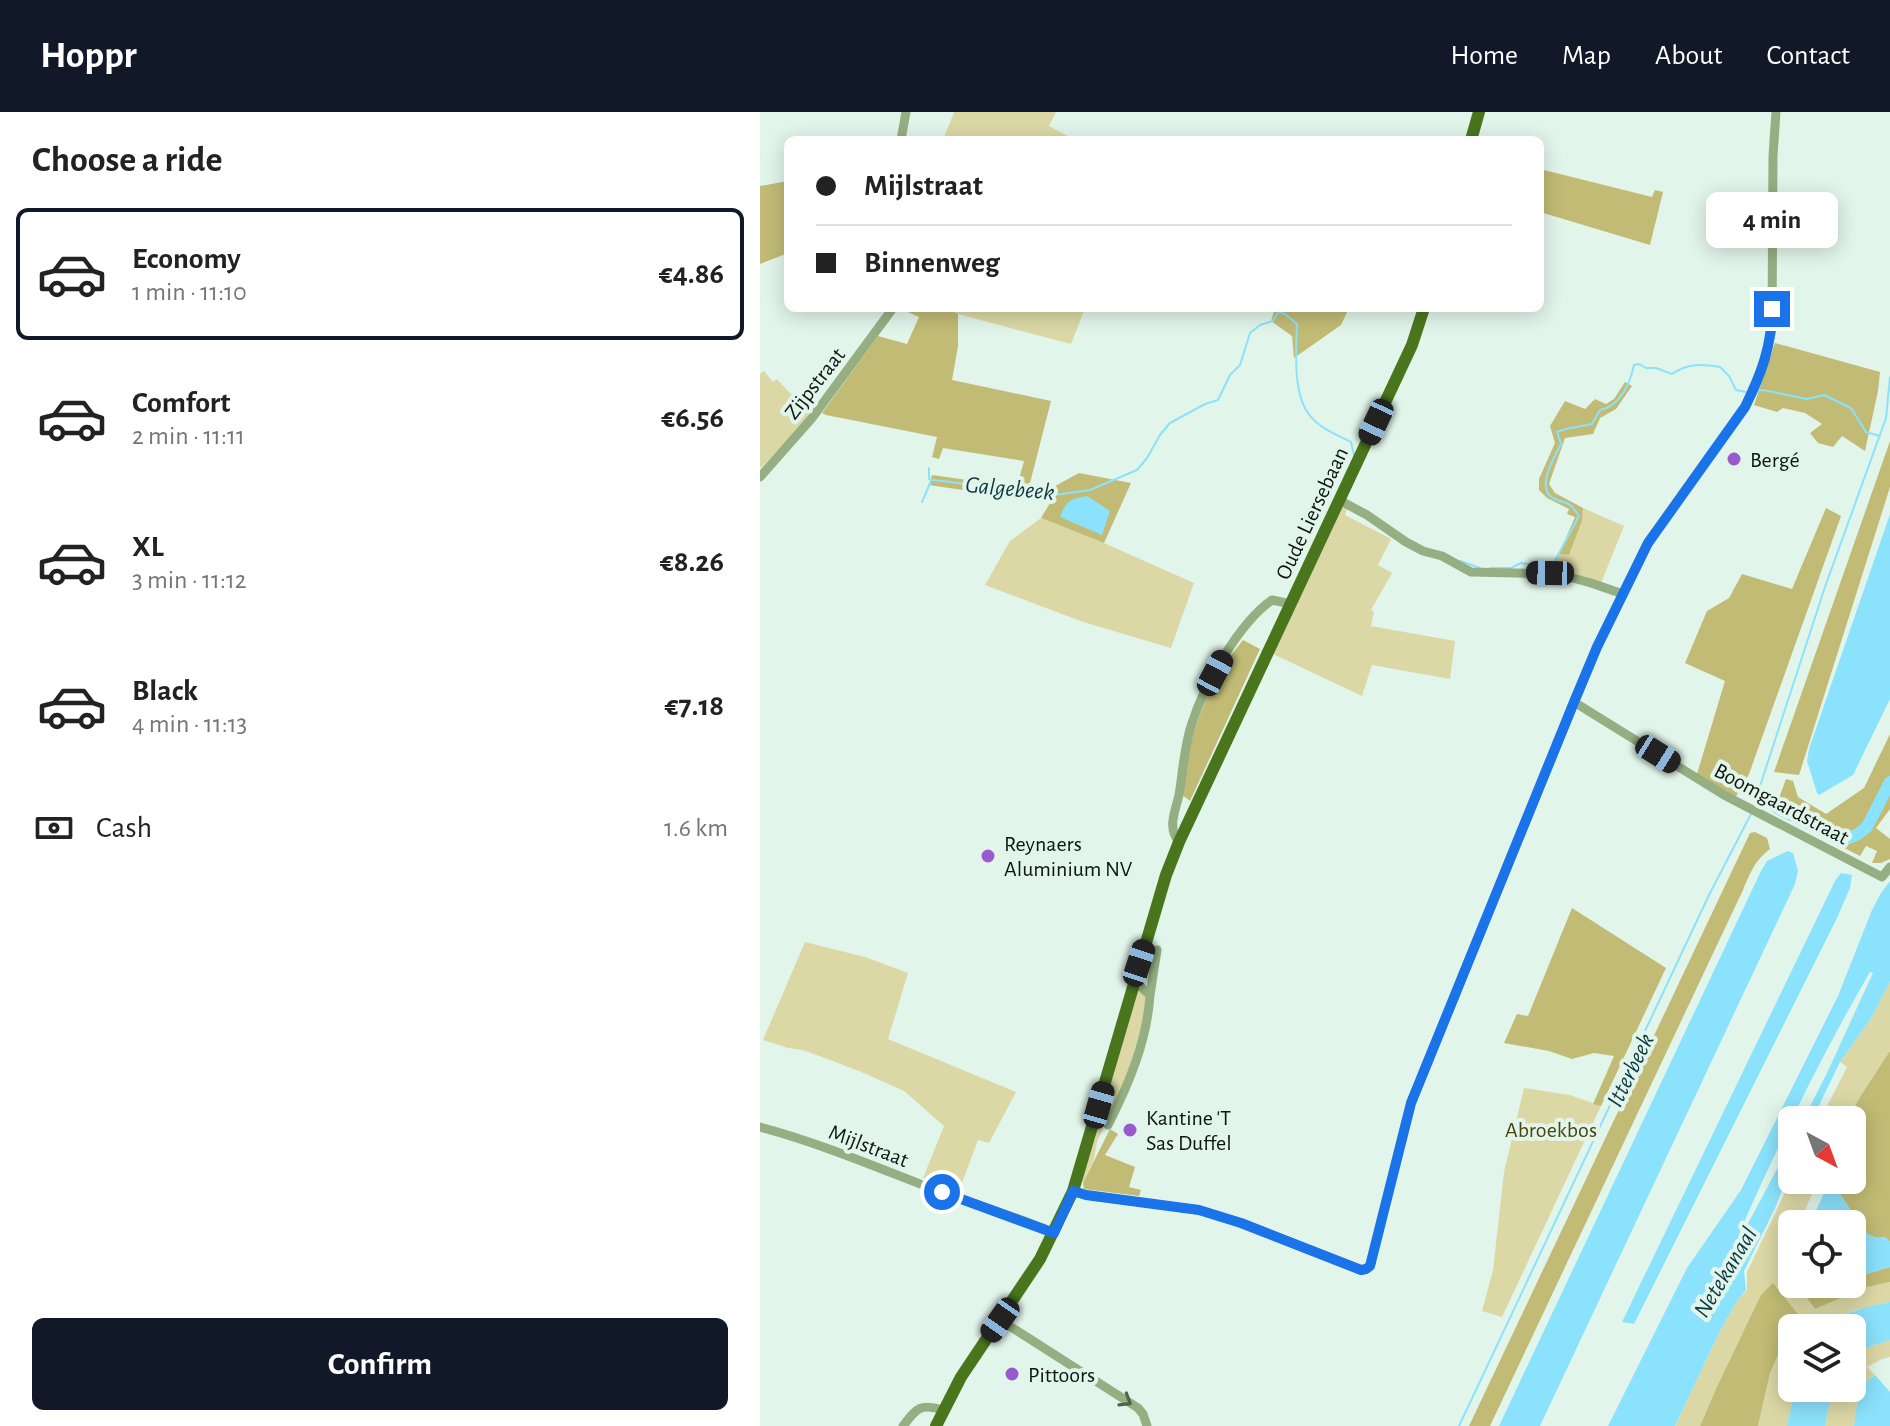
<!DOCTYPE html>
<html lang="en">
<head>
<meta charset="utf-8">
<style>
  :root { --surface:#fff; --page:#f6f6f6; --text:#222; --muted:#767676; --line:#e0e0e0; --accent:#111827 }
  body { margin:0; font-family:"Alegreya Sans",sans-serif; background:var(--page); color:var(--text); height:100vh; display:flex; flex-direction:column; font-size:30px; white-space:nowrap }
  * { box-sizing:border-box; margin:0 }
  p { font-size:26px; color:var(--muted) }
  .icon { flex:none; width:44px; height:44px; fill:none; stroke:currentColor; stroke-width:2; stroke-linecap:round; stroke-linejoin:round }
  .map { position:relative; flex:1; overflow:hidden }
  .sheet { display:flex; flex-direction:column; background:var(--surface); width:760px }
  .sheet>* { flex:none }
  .hud { position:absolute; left:24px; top:24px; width:760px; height:176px; border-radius:12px; box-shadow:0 4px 20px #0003; display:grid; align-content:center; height:176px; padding:0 32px; background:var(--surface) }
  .needle { width:52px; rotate:139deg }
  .tools { position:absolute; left:1018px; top:994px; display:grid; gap:16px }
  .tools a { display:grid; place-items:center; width:88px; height:88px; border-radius:12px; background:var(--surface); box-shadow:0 4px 20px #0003; font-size:40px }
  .end { position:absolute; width:36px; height:36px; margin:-18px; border:10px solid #1a73e8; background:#fff; box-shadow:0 0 0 4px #fff }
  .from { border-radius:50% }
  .bubble { position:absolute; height:56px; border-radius:12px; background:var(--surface); box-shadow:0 4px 20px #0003; font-size:26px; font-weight:600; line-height:56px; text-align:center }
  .car { position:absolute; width:24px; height:48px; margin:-24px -12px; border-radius:10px; box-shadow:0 0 6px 2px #0007; background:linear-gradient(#222 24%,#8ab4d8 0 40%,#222 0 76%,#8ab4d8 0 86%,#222 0) }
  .hud b { display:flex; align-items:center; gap:28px; height:76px; font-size:30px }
  .hud b+b { border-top:2px solid var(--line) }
  .hud i { width:20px; height:20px; background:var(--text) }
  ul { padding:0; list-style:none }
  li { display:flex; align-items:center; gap:24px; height:132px; margin:0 16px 12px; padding:0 16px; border:4px solid transparent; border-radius:12px }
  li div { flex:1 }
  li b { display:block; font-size:30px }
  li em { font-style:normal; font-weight:600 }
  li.on { border-color:var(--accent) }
  li>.icon { width:72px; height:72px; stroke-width:1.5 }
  h2 { padding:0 32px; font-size:36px; line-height:96px }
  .pay { display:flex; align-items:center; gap:20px; height:88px; padding:0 32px; font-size:30px }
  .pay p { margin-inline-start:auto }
  .action { display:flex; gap:16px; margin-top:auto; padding:16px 32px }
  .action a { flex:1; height:92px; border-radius:12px; background:var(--accent); color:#fff; font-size:32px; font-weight:600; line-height:92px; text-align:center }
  header { display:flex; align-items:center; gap:48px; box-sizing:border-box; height:112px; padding:0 40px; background:var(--accent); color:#fff }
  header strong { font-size:38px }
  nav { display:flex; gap:44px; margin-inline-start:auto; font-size:28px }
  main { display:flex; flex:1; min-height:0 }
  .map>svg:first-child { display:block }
</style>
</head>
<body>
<header>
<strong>Hoppr</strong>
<nav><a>Home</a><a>Map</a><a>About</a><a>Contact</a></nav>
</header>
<main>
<section class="sheet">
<h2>Choose a ride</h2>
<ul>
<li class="on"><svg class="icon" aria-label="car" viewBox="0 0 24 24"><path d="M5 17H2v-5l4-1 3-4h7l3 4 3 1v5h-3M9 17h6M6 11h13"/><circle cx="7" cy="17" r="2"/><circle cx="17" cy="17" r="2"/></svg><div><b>Economy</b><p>1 min · 11:10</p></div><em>€4.86</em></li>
<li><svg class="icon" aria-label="car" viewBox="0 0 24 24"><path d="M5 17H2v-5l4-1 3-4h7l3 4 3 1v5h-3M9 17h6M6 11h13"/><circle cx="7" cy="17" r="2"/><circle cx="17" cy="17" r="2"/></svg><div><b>Comfort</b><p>2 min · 11:11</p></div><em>€6.56</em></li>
<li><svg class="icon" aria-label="car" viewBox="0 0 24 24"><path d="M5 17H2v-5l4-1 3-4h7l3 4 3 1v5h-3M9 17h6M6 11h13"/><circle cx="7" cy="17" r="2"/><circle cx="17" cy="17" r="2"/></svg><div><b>XL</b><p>3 min · 11:12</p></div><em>€8.26</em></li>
<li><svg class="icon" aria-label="car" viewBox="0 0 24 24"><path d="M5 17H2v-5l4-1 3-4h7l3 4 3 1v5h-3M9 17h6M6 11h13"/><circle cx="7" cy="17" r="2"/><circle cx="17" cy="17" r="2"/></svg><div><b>Black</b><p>4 min · 11:13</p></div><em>€7.18</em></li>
</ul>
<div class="pay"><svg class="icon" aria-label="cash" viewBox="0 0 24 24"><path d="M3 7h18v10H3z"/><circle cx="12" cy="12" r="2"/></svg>Cash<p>1.6 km</p></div>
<div class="action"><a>Confirm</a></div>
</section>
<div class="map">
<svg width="1130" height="1314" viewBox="0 0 1130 1314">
  <rect width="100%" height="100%" fill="#e2f5eb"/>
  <path fill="#dcd8a6" d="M194,0H296L289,14L315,28H183Z
    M187,196H325L311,232L198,202Z
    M4,259L13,270L17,267L50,303L1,356L0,354V262Z
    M583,395L587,397L585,403L631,427L618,453L632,461L611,498L614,500L611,514L695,529L690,567L612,553L602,584L513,542Z
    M823,396L864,414L841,471L792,458L799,442L809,443L822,409Z
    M281,406L344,431L434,471L411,536L323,510L225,473L250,429Z
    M45,830L105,845L148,861L128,927L256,980L229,1031L218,1028L199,1079L163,1066L184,1014L144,979L99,959L43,938L28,936L3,928Z
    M1130,869V939L1103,980L1087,1008H1060L1087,955L1080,950L1112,905Z
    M376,880L385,882L387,887L383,912L366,968L337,1030L334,1047L323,1071L321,1068Z
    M764,976L810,983L841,994L742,1205L722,1199L733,1158L744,1060Z
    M1032,1066V1068H1058L1039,1112H1032V1128L1024,1152L1032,1166V1172H1035L1055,1197L1107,1175L1130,1170V1190L1095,1198L1075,1206L1061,1216H1032V1276H1035L1027,1314H998L1010,1261L1037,1201L956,1277L940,1314H915L959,1221L977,1189L987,1178V1160Z
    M1130,1228V1245L1122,1247L1107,1255L1115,1263L1112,1264L1098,1288L1094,1314H1065L1072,1276H1092V1243L1097,1239Z"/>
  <path fill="#c1bb75" d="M780,57L892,85L895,78L903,80L890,133L780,100Z
    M28,69V141L0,152V74Z
    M139,196H187L198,202V234L192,268L291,289L270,371L286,379L319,361L371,371L344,431L281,406L290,391L169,373L172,363L257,375L264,349L183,336L179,347L172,345L177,325L66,303L62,301L118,224L147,232L159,205Z
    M515,196H588V198L581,213L534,246L532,224L511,209Z
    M1015,231L1120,260L1118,279L1105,339L1082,324L1073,335L1058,331L1050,321L1062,312L1045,301L1023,296L1017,300L994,293Z
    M865,270L872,274L856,297L840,306L833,322L805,326L789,372L795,381L823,396L822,409L809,443L799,442L815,405L807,402L809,397L787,386L779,378V367L795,331L790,314L805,289L825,297L835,287L846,292L854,287Z
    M1130,329V375L1039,663L1014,660Z
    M1066,396L1081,404L989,662L975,686L937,662L965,569L925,551L947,499L969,486L982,462L1032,477Z
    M483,528L500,537L430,689L421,682C429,623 445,575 483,528Z
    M1130,622V697L1116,716L1130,727V747L1121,751H1112L1117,739L1106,734L1100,744L1014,700L1026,667L1033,669L1038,685L1066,702L1104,676Z
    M995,720L1007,726L1010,737C995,748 990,761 983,778L730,1314H709L990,721Z
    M812,796L906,856L841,994L833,992L854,944L834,941L812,947L789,939L744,931L757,902L768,904Z
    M1130,939V1130L1125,1125L1117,1126L1107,1122L1103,1107L1092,1100L1080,1082L1085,1068H1092V1008H1087L1103,980Z
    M350,1017L358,1022L345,1043L375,1055L369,1075L381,1078L379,1084L324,1077L323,1071Z
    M1130,1155V1170L1107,1175L1055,1197L1036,1172L1057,1174L1060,1172H1092V1162C1104,1165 1118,1158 1130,1155Z
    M1013,1171L1037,1201L1010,1261L998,1314H940L956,1277L1001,1183Z"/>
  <path fill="#8be2fc" d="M327,384L350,399L342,423L300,405C306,389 310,387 327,384Z
    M1130,402V587L1093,663L1059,683L1057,681L1047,649L1049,637Z
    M1028,739L1033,741L1038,759L1035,772L780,1314H739L1001,759L1007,749Z
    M1081,761L1092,763L1090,776L1077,806L874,1212L862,1210L1075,769Z
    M1130,769V869L1112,905L1080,950L1052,1008H1043L1067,961L1113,861L1110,860C1061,944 1019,1031 980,1119L981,1121H983L1032,1029V1051L1016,1094L984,1159L986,1178L977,1189L959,1221L915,1314H848L927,1156L981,1078L1078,884L1112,798L1121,781Z
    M1070,1068H1085L1080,1082L1092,1100L1103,1107L1107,1122L1117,1126L1125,1125L1130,1130V1155C1118,1158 1104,1165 1092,1162V1154L1097,1153C1106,1128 1099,1118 1085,1098L1079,1099V1112H1050Z
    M1130,1190V1228L1097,1239L1092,1243V1216H1061C1082,1200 1105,1195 1130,1190Z
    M1115,1263L1130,1280V1314H1094C1097,1296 1097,1273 1115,1263Z
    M1035,1276H1072L1065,1314H1027Z"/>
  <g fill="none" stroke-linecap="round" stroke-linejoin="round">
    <path stroke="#8be2fc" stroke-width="2" d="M996,279L1003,278L1047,287L1064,283L1091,296L1106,320L1120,324
      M169,356V367L173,368L225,374L246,380L287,384L330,378L377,358L387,346L400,323L410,311L445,292L458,288L470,263L480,253L490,221L500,213L513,209L518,200L525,202L537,212C536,237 533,280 548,301C557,315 577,323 591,330L594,343
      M162,390L171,369
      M700,449L720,456
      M730,456H751L761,451L791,456L819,404C806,386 809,394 793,386C775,376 795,344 801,332L797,320C808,315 820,315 832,312L840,298C860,294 870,272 874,253L879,252L886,256H896L912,262C928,251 942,252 960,255L969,264L976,278L986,280
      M996,693L1000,688V674L1065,475L1126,306L1130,265
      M699,1314L950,781L991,702"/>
    <path stroke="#8be2fc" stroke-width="12" d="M1000,688L1006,691
      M1017,696L1076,725L1089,726L1098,722L1107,715L1130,670"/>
    <path stroke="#95af83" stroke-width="9" d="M141,28L146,0
      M0,365L52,306L133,196
      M579,388L607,403L646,430L663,439L682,444L711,460L798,462L831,471L863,482
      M814,590L964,683L1122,765L1130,755
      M419,730C407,716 415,700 419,683C423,659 424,634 432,611C444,573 479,511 512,488L531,492
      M390,883L397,838
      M348,1013C369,972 387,929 390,883L374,869
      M0,1015C60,1031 116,1055 173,1077C213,1092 255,1104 294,1121
      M313,1079L326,1083L439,1098L481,1111L601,1158L606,1157L610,1154L651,991L837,535L888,431L985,295L1005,249L1012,217L1013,44L1016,0
      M240,1208L378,1296L383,1302L387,1314
      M143,1314C157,1296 160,1291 183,1298"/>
    <path stroke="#49761d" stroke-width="12" d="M711,28L719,0
      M176,1314L201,1265L280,1147L313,1079L406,763L419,730L652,233L664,196"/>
  </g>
  <defs><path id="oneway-chevron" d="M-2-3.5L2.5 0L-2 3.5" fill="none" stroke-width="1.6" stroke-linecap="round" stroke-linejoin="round" transform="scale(2)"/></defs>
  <use stroke="#52624a" href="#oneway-chevron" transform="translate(366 1289) rotate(32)"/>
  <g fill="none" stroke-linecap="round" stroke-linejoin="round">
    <path stroke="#1a73e8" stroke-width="10" d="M182,1080L294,1121L313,1079L326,1083L439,1098L481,1111L601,1158L606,1157L610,1154L651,991L814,590L837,535L888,431L985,295C1001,263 1012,233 1012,197"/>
  </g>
  <g fill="#995ad0" stroke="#e2f5eb" stroke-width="3">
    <circle cx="974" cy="347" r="8"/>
    <circle cx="228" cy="744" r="8"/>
    <circle cx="370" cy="1018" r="8"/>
    <circle cx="252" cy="1262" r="8"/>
  </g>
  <g text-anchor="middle" stroke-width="8" stroke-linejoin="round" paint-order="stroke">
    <g font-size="22" fill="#0e1511" stroke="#e2f5eb">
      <text transform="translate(54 271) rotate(-52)" y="8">Zijpstraat</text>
      <text transform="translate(551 401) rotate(-65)" y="8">Oude Liersebaan</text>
      <text transform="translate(1022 691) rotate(28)" y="8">Boomgaardstraat</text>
      <text transform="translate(109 1033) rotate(21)" y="8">Mijlstraat</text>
    </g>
    <g font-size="22" fill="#0e1511" stroke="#e2f5eb" text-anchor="start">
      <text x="990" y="355">Bergé</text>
      <text x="244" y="739">Reynaers<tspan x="244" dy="25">Aluminium NV</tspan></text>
      <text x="386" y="1013">Kantine 'T<tspan x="386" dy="25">Sas Duffel</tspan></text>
      <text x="268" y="1270">Pittoors</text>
    </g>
    <g font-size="22" fill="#4a450d" stroke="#e2f5eb">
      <text x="791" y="1025">Abroekbos</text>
    </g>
    <g font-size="24" font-style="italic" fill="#0d3641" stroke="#e2f5eb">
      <text transform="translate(250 376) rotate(5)" y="8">Galgebeek</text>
      <text transform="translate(870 958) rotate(-64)" y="8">Itterbeek</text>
      <text transform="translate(965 1160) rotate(-59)" y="8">Netekanaal</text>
    </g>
  </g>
</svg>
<div class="tools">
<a><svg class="needle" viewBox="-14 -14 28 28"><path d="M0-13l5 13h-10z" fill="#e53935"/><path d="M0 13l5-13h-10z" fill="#767676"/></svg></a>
<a><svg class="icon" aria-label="locate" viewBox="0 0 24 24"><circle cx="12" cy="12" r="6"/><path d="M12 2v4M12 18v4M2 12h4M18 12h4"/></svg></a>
<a><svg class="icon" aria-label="layers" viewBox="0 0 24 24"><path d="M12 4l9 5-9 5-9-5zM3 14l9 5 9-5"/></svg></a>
</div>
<i class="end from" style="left:182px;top:1080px"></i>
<i class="end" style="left:1012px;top:197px"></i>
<div class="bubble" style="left:946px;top:80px;width:132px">4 min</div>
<i class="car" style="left:616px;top:310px;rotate:205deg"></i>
<i class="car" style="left:790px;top:461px;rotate:271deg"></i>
<i class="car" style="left:455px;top:561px;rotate:28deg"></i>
<i class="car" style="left:898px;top:642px;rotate:122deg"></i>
<i class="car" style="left:379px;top:851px;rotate:18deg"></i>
<i class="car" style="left:339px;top:993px;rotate:16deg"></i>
<i class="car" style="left:240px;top:1208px;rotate:215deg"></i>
<div class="hud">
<b><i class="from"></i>Mijlstraat</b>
<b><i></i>Binnenweg</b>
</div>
</div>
</main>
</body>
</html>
